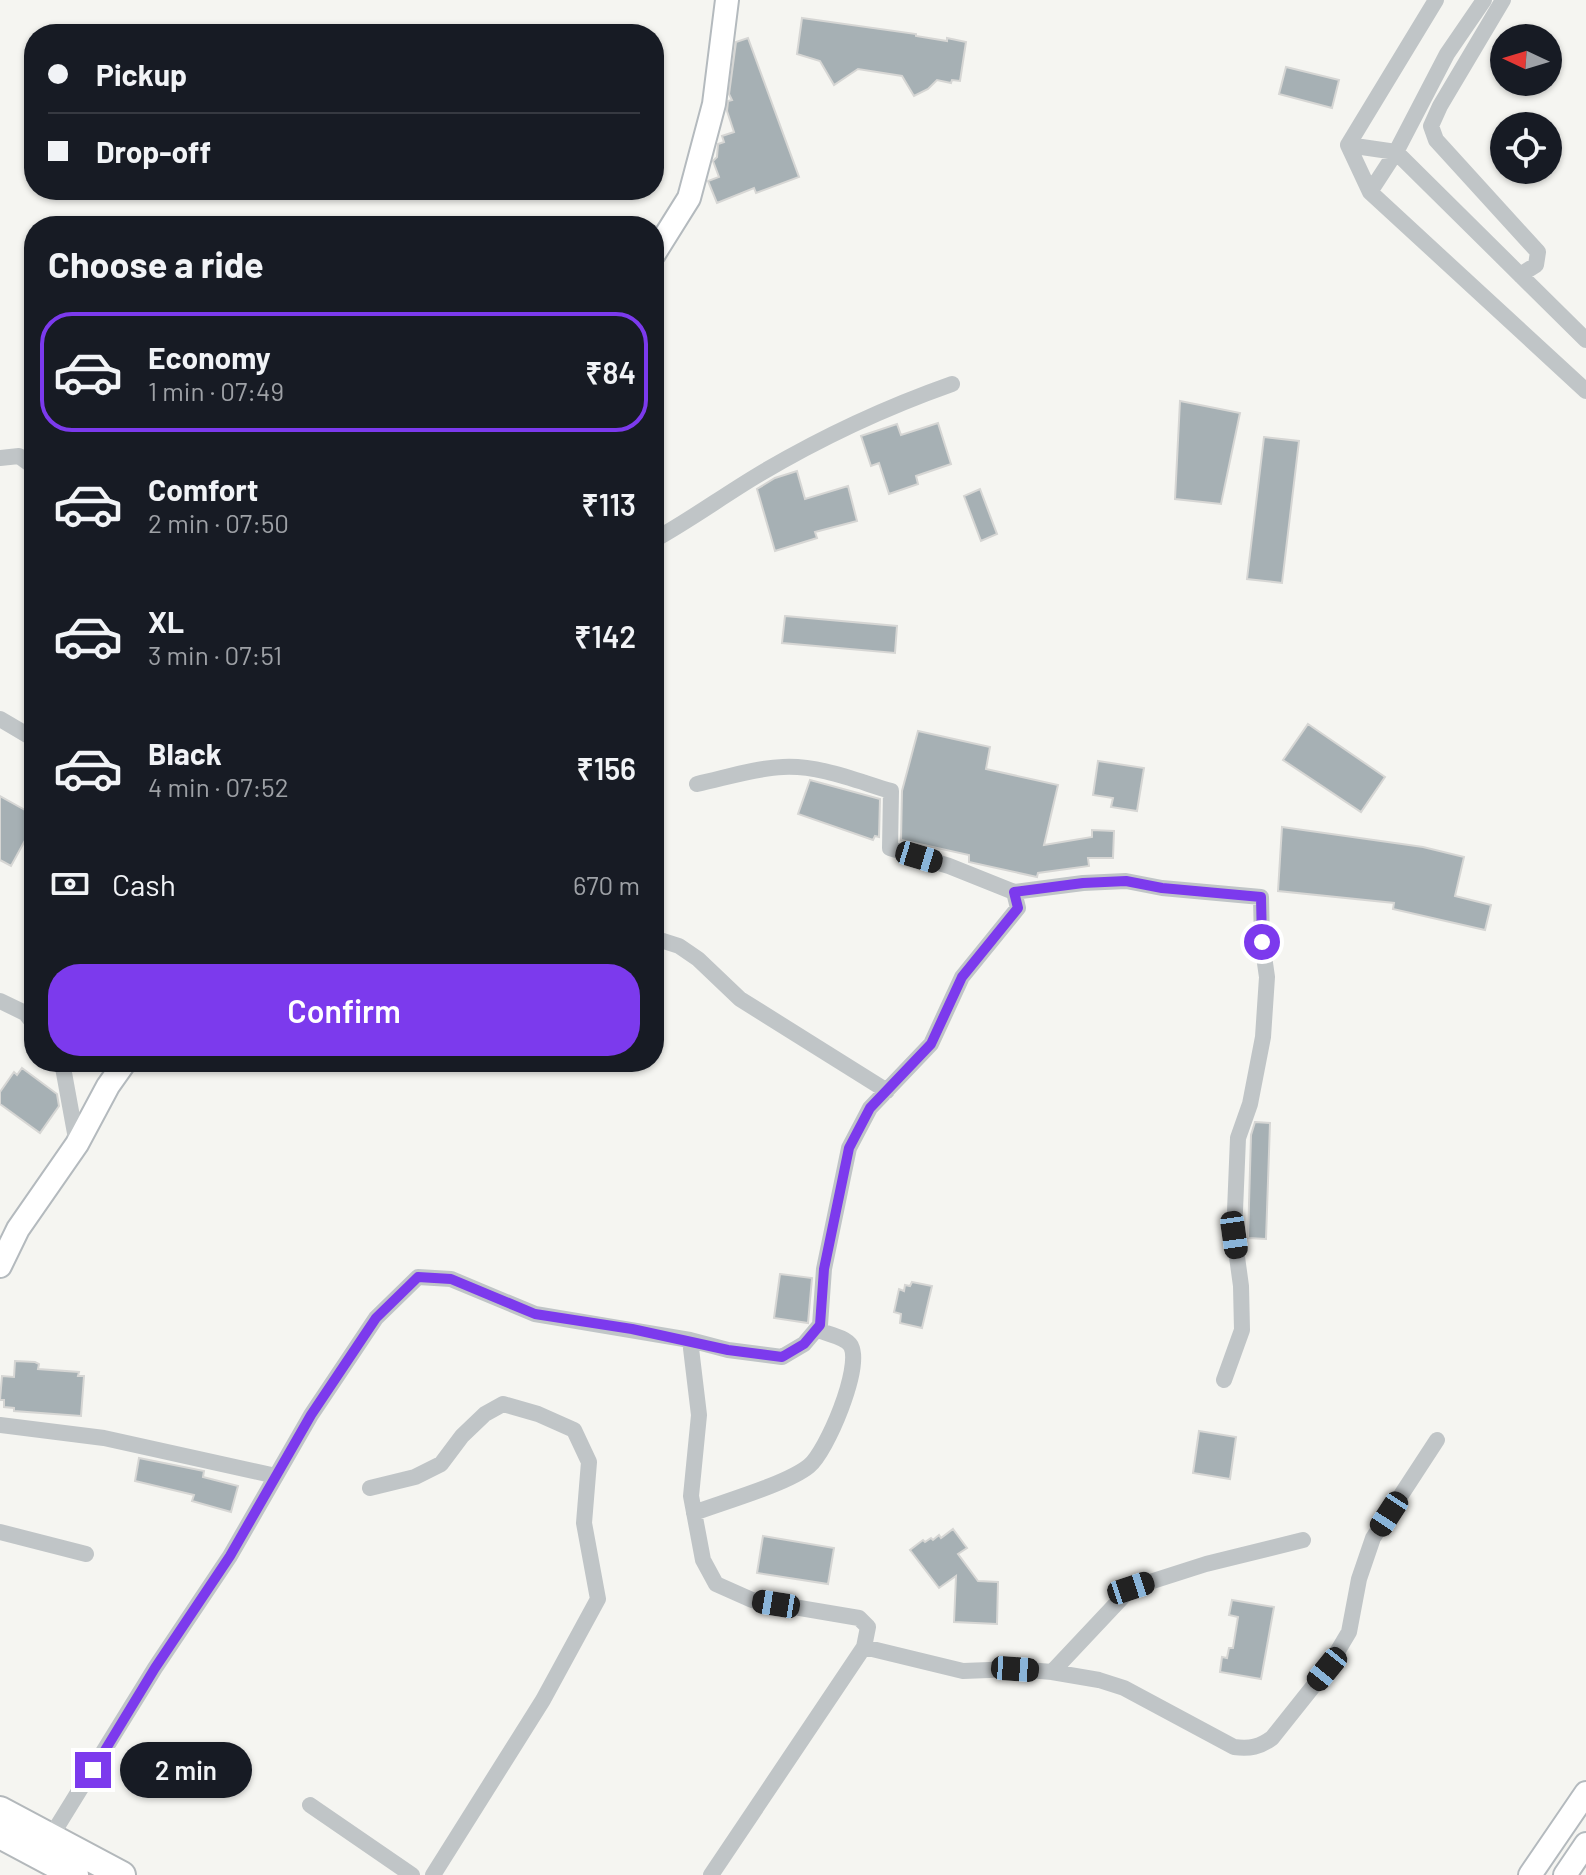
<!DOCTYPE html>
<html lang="en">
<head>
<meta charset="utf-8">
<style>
  :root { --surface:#171b24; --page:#20242c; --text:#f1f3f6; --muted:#9ea1a6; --line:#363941; --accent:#7c3aed }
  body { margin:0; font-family:Barlow,sans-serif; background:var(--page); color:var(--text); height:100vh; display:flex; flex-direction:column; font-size:30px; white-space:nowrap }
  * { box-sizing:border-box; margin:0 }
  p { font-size:26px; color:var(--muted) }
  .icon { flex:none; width:44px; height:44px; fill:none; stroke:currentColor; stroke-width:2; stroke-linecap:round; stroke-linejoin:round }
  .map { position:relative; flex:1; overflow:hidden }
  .drawer { position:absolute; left:24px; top:216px; width:640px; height:856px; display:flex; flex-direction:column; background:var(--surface); border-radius:32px; box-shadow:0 2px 6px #0004 }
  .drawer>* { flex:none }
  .guide { position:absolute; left:24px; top:24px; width:640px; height:176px; border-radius:32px; box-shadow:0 2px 6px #0004; display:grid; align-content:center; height:176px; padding:0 24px; background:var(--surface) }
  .needle { width:52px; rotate:274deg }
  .controls { position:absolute; left:1490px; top:24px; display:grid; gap:16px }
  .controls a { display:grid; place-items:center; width:72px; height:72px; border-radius:50%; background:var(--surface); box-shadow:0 2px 6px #0004; font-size:40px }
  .end { position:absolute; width:36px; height:36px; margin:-18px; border:10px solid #7c3aed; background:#fff; box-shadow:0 0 0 4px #fff }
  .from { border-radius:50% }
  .bubble { position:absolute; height:56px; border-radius:28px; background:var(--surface); box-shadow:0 2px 6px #0004; font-size:26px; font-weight:600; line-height:56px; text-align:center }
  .car { position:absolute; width:24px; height:48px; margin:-24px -12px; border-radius:10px; box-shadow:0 0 6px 2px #0007; background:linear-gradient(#222 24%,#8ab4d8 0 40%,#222 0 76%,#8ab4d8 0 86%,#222 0) }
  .guide b { display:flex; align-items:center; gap:28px; height:76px; font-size:30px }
  .guide b+b { border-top:2px solid var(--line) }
  .guide i { width:20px; height:20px; background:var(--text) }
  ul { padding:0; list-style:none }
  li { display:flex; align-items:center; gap:24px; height:120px; margin:0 16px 12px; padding:0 8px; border:4px solid transparent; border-radius:32px }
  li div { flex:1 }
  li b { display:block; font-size:30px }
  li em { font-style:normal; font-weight:600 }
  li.active { border-color:var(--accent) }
  li>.icon { width:72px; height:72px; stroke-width:1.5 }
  h2 { padding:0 24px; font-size:36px; line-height:96px }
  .pay { display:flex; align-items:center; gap:20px; height:88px; padding:0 24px; font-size:30px }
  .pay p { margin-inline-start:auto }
  .primary-button { display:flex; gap:16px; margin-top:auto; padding:16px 24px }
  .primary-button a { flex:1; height:92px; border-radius:32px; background:var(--accent); color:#fff; font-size:32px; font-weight:600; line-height:92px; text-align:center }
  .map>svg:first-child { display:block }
</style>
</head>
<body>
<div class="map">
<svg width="1586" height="1875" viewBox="0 0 1586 1875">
  <rect width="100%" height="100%" fill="#f5f5f1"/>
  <path fill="#a6b0b4" stroke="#d6d6d4" stroke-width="2" d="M802,18L916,34V36L947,41V38L966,42L960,81L952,80L951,83L937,80L928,89L914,96L902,76L858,69L834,85L820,61L797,54Z
    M748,38L799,177L756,193L754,188L717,203L708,181L719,177L713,161L717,157L718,144L724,142L722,136L734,132L727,111L728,101L732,100L729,94L736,42Z
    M1286,67L1339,80L1332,108L1279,94Z
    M1180,401L1240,413L1221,504L1175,499Z
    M938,423L951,464L916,476L918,484L889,494L879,463L871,466L861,436L897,424L901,435Z
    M1264,437L1299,441L1282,583L1247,579Z
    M797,471L805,499L848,486L857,521L815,532L817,538L775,551L757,489L775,478Z
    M980,489L997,534L981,541L964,496Z
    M785,616L897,626L895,653L782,643Z
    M1308,724L1385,777L1361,812L1283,760Z
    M918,731L990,747L986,769L1058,785L1044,845L1092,837V830L1114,831L1113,858H1088L1089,866L1038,873L1037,877L969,862V855L901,840L902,791Z
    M1098,761L1144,768L1137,811L1111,807L1113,798L1093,795Z
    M810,780L880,799L879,837L875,836L873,840L798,814Z
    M0,796L34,815V824L11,866L0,860Z
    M1282,827L1423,847L1464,857L1455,896L1491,905L1485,930L1393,909L1394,903L1278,891Z
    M22,1068L57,1094L59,1106L40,1133L0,1104V1092L14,1072L17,1075Z
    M1255,1122L1270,1123L1266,1239L1248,1238L1251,1135Z
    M780,1274L812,1278L808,1323L774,1318Z
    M912,1282L932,1286L922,1328L900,1323L901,1314L894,1312L899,1289L904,1291L905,1285L910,1286Z
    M15,1361L35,1362L39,1364L38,1369L79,1372L78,1376H84L81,1416L14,1411V1408L4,1407V1400H0L2,1376L14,1377Z
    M1199,1431L1236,1437L1230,1479L1193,1473Z
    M139,1458L204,1471L203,1477L238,1486L231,1512L192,1501L194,1495L135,1481Z
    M953,1529L967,1548L958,1554L978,1581L998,1582L997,1624L954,1622L956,1576L939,1588L910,1550L923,1540L925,1542L931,1538L933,1540L939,1535L941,1538Z
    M763,1536L834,1548L828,1584L757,1573Z
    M1232,1600L1274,1607L1261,1679L1220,1672L1222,1657L1227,1658L1229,1648H1233L1238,1617L1229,1615Z"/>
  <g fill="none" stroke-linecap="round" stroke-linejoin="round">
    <defs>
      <path id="secondary" d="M654,254L689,198L714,104L727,0
        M0,1266L18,1229L77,1144L108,1086L125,1062
        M1530,1875L1586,1793
        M1565,1875L1586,1844"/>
      <path id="primary" d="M0,1810L122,1875
        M0,1835L75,1875"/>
    </defs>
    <use href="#secondary" stroke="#b4babe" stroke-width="26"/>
    <use href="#primary" stroke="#b3b8bb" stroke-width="30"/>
    <path stroke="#c0c5c7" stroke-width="16" d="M1436,0L1348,145L1370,192L1586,391
      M1503,0L1440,106L1431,126L1436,140L1538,252L1536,265L1520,275
      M1348,145L1396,152L1586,340
      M1370,192L1396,152L1447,54L1484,0
      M0,458L19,456L34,467
      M654,540C690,520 723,496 758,475C820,438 884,408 952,384
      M0,719L34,739
      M1014,892L1083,883L1126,881L1162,888L1261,897L1262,942L1267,977L1263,1037L1250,1104L1238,1138L1234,1235L1241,1286L1242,1330L1224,1380
      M654,938L679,946L698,959L740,999L887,1091
      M0,1001L25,1013L34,1024
      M62,1062L77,1144
      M690,1340L699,1415L691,1496L703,1560L716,1584L752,1600L859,1618L868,1627L864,1647L711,1875
      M0,1425L104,1438L276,1476
      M370,1488L415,1477L441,1464L462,1436L485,1414L503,1404L538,1414L574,1430L589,1462L584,1523L598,1599L543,1700L433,1875
      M694,1513C723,1502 787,1484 809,1466C827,1451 862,1368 851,1346C846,1337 827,1334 818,1330
      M0,1532L86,1554
      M864,1647L963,1671L1015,1669L1052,1672L1099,1680L1124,1688L1234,1747C1250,1749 1260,1747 1272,1738L1327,1669L1349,1632L1359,1579L1373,1538L1437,1440
      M1052,1672L1131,1588L1206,1564L1303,1540
      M310,1805L412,1875
      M50,1838L155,1668L230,1556L311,1415L376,1318L418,1277L451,1279L535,1314L690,1340L728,1350L782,1357L804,1344L820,1325L824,1269L849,1148L870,1108L931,1044L962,977L1018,908L1014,892L949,866L890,848L891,791C857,781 819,765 783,767C755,768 725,778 697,784"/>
    <use href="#secondary" stroke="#fff" stroke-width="22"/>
    <use href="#primary" stroke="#fff" stroke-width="26"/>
  </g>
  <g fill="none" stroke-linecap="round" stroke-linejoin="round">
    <path stroke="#7c3aed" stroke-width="10" d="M93,1770L155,1668L230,1556L311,1415L376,1318L418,1277L451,1279L535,1314L632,1329L728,1350L782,1357L804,1344L820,1325L824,1269L849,1148L870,1108L931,1044L962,977L1018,908L1014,892L1083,883L1126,881L1162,888L1261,897L1262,942"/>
  </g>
</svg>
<div class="controls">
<a><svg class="needle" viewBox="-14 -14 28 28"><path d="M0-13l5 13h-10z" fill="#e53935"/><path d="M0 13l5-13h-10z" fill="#9ea1a6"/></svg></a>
<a><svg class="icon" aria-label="locate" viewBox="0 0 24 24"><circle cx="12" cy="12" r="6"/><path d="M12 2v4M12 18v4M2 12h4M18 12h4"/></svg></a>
</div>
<i class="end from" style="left:1262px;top:942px"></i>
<i class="end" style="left:93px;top:1770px"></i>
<div class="bubble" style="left:120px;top:1742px;width:132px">2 min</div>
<i class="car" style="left:919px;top:857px;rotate:107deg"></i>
<i class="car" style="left:1234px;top:1235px;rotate:172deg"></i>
<i class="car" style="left:1389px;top:1514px;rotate:213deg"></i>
<i class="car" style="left:1131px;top:1588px;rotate:72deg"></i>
<i class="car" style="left:776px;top:1604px;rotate:279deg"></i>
<i class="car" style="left:1015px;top:1669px;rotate:94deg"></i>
<i class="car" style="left:1327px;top:1669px;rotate:219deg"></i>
<div class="guide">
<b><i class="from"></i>Pickup</b>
<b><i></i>Drop-off</b>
</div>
<section class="drawer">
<h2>Choose a ride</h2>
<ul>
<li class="active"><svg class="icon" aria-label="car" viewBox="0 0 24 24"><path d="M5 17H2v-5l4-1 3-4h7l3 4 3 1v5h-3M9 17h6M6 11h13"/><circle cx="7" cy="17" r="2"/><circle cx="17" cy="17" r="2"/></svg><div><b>Economy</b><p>1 min · 07:49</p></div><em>₹84</em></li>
<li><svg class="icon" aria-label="car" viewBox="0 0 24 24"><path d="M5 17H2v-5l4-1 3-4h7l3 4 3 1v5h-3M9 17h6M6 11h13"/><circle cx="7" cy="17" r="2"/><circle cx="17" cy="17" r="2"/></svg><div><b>Comfort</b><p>2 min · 07:50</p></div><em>₹113</em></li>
<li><svg class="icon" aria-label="car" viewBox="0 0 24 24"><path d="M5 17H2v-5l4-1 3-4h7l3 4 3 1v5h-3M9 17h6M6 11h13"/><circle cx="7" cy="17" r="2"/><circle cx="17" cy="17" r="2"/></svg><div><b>XL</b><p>3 min · 07:51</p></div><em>₹142</em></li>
<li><svg class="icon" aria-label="car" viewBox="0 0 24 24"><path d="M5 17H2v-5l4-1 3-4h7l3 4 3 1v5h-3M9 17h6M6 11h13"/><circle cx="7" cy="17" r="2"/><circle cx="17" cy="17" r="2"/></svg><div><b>Black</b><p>4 min · 07:52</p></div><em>₹156</em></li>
</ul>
<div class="pay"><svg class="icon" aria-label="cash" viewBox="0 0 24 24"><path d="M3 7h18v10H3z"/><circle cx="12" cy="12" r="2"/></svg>Cash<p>670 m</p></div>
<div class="primary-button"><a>Confirm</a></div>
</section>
</div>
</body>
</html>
